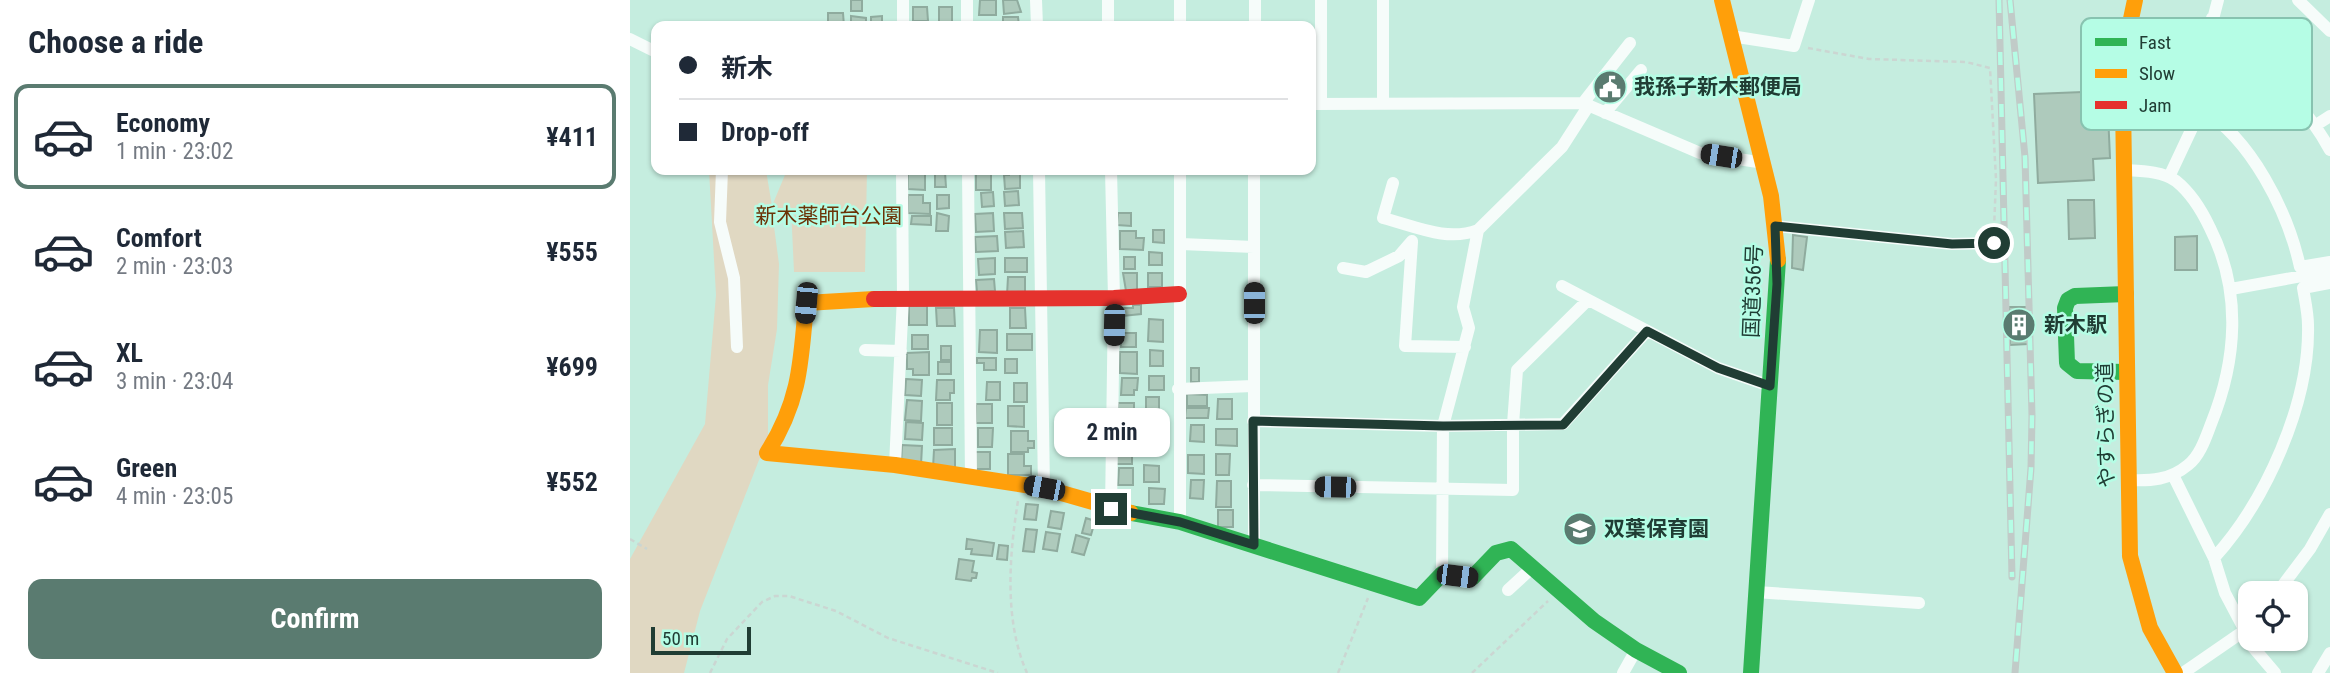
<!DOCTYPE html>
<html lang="en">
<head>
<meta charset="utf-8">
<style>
  :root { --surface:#fff; --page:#f6f6f7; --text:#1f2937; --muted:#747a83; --line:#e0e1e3; --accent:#5a7b70 }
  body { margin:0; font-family:"Roboto Condensed","Noto Sans JP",sans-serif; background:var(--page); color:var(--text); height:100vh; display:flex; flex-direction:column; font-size:26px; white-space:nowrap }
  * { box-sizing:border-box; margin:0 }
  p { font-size:23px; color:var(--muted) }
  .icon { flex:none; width:38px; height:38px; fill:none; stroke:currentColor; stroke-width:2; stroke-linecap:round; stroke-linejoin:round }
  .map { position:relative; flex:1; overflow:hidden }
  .sheet { display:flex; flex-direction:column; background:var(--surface); width:630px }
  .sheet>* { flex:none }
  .banner { position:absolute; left:21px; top:21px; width:665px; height:154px; border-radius:14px; box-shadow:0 2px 5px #0004; display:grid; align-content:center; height:154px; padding:0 28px; background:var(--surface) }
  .buttons { position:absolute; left:1608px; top:581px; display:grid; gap:14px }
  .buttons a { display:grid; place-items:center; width:70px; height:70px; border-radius:14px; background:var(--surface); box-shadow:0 2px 5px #0004; font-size:35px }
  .scale { position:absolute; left:21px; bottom:18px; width:100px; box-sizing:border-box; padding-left:7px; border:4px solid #203d34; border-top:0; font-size:19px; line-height:24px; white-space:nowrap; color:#203d34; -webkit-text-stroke:5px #b5fde5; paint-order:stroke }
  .end { position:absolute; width:32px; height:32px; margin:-16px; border:9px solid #203d34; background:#fff; box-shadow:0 0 0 4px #fff }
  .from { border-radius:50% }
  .bubble { position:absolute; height:49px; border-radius:14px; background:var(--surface); box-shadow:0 2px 5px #0004; font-size:23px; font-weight:700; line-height:49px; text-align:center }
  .car { position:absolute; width:21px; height:42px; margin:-21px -10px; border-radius:9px; box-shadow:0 0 5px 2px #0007; background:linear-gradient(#222 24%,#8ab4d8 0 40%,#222 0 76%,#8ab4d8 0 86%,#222 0) }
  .banner b { display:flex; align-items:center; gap:24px; height:66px; font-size:26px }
  .banner b+b { border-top:2px solid var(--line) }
  .banner i { width:18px; height:18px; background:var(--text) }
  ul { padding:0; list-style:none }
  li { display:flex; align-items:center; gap:21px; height:105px; margin:0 14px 10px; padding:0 14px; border:4px solid transparent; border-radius:14px }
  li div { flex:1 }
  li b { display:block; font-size:26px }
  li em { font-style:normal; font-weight:700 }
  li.active { border-color:var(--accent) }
  li>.icon { width:63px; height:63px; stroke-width:1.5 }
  h2 { padding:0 28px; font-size:32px; line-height:84px }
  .cta { display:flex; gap:14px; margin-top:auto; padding:14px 28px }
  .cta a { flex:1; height:80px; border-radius:14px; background:var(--accent); color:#fff; font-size:28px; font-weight:700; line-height:80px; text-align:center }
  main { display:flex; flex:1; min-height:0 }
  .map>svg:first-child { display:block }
</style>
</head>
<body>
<main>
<section class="sheet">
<h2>Choose a ride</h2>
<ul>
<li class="active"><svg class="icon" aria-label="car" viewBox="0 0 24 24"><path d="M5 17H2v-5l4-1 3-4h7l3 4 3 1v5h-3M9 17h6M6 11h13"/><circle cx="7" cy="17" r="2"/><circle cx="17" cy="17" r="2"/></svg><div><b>Economy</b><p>1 min · 23:02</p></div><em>¥411</em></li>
<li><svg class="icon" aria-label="car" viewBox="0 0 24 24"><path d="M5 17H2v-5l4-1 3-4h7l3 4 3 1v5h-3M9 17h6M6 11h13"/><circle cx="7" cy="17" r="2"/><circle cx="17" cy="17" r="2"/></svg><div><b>Comfort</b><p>2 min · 23:03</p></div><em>¥555</em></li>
<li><svg class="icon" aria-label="car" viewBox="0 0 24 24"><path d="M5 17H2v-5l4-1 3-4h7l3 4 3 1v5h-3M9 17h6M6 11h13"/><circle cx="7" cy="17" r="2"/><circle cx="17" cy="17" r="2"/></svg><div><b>XL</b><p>3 min · 23:04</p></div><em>¥699</em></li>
<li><svg class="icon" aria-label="car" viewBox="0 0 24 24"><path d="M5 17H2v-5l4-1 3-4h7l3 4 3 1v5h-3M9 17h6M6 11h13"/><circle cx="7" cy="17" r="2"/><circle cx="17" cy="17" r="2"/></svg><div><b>Green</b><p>4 min · 23:05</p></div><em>¥552</em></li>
</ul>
<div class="cta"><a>Confirm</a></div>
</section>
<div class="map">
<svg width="1700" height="673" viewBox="0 0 1700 673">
  <rect width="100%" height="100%" fill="#c5eddf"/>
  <path fill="#e0d8c2" d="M79,170H136L142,206L157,170H237L235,272H164L161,207L143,219L149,264L147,329L138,385V437L70,611L54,673H0V559L75,424L86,295Z"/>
  <path fill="#aecabc" stroke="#8fab9e" stroke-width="2" d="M221,0H232V11H221Z
    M350,0H366V15H349Z
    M373,0H387L391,12L374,14Z
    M283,7H297L298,21H283Z
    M309,7H322V26H309Z
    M198,13H213L214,26H198Z
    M221,16L236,18V26H221Z
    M252,16V22H259V26H241V17Z
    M373,17H388L389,26H373Z
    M1477,91L1480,158L1463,159L1464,180L1408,183L1404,94Z
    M390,171V188L375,189L374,175H379V172Z
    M305,172H315L316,187H305Z
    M361,173V190H346V174Z
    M278,174H295V190L278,189Z
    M388,191L389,205L375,206L374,192Z
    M363,192L364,206L352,207L351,193Z
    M278,195H293V203H300V214L278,213Z
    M307,195H319V208L307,209Z
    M1438,200H1464L1465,238L1439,239Z
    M307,213L319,216L318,231H306Z
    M363,213L364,231L346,232L345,214Z
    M374,213H392L393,228L375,229Z
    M488,213H501V226L487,225Z
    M282,216H301V225L281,224Z
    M523,230H534V243L523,242Z
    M393,231L394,247L376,248L375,232Z
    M490,231H506V238H514L513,250L490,249Z
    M1163,235L1177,237L1173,270L1162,268Z
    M367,236L368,251L346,252L345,237Z
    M1567,236V270H1545V237Z
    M519,252L532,253V265H519Z
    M494,257H505V269H494Z
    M365,258V274L349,275L348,259Z
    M375,258H397V272H375Z
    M493,273H507V291H496Z
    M518,273H532V287H518Z
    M378,277H395V292L377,295Z
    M364,279L365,291L347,292L346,280Z
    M503,305H511V314L493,316V308H503Z
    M279,306H297V325H279Z
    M1379,307H1397L1398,344L1380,345Z
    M306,308H324L325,326H307Z
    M380,308H395L396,328H380Z
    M519,319L533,320V342L518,341Z
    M350,330H367V353L349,352Z
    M491,333H506V347H491Z
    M377,334H402V350H377Z
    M282,335H298V349H282Z
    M311,346H321V360H311Z
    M520,350L533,351V366H520Z
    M299,352V375H283V369H277V353Z
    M490,352H507V374L490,373Z
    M347,358H366V370H354V363H347Z
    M375,359H387V373H375Z
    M308,362H321V374H308Z
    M561,368H569V382H561Z
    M519,376H534V390H519Z
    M492,378H508L507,390H504V395H491Z
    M276,379L292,380L291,396L275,395Z
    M307,380H324V393H320V400H306Z
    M357,382H370V400H356Z
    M384,383H397V402H384Z
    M557,394L577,395V406H557Z
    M516,397H529V416L516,415Z
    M588,399H602V419H587Z
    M277,400L292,401L291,421L275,420Z
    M307,403H322V425H307Z
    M488,403H504V417H488Z
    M346,404H362V423H346Z
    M378,406H394V427L378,426Z
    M556,408H579L578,418H555Z
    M491,420L504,421V439H490Z
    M276,422L293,423L292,440L275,439Z
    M518,424H529V443L518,442Z
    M561,425H574V442L560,441Z
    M304,428H322V445H304Z
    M348,428H363L362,447H348Z
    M586,429H607V446L586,445Z
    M381,431H398V441H404V448H398V452H381Z
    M272,445L292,446L291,465L271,464Z
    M486,447L502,448V464H486Z
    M325,449V469L303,468L304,450Z
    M345,452H360V469H344Z
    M378,454H394V466H401V475H378Z
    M586,454H600L599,475H586Z
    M558,455H574V474L558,473Z
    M514,465L529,466V482H514Z
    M489,468H503V485H488Z
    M561,480H574L573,499L560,498Z
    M587,481H601V507H586Z
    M519,488L535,489L534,504H519Z
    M396,504L408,505L406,520L394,519Z
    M588,510H603V527H588Z
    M421,511L434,513L431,529L418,527Z
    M456,518L465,521L461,535L452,533Z
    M396,529L407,530L404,552L393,551Z
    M416,532L430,534L427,551L413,549Z
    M446,535L459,539L454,555L442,552Z
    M337,539L364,543L362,556L341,554L342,549H336Z
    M369,545L378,546L377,560L367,559Z
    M329,559L344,561L342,572L347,573L346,578H342L341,581L326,579Z"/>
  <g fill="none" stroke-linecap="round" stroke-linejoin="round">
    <path stroke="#cbd6d2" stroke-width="2.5" stroke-dasharray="5 3.5" stroke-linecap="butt" d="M1178,48L1239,59L1336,62L1360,68L1366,179L1364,230
      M388,501C379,556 374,621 397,673
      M0,539L17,549
      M80,673L97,639L132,602L145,596H159L206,611L258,638L368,673
      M708,673L738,598
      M842,673L918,601"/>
    <path stroke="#f6fcfa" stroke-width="12" d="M273,0V26
      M337,0V26
      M406,0L407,26
      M478,0V26
      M691,0V103
      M1668,0L1700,31
      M1582,18C1625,59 1671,97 1700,150
      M550,26V0
      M625,26V0
      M1101,36L1164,46L1179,0
      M0,39L26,52
      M753,103V0
      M953,103L1000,43
      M681,104L953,103L1070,153L1134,163
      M1571,109C1621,138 1658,212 1670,267L1700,262
      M975,113L1011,70
      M1686,125L1700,116
      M92,170L90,222L104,278L107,347
      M338,170L341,477
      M409,170L414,488
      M481,170L484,298L481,509
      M550,170V522
      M1494,170C1511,171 1532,171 1546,181C1561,193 1572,211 1580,228C1612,291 1607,360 1581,424C1576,437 1570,456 1558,465C1540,480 1521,481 1498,480
      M1539,177L1571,109L1576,46L1588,0
      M763,183L753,218C785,226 816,242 848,230L932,147L959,105
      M1145,226L1322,244L1364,243
      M782,242L775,346L835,347
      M551,244L624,247
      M713,268L736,272L769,256L782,241
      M932,286L1088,368L1140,386
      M1601,289L1700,271
      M235,350L271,351
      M548,389L623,386
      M623,421L813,426L933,424L1017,331
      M265,465L273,297L272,170
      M1543,475L1584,558L1595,593L1614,629
      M623,485L883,490V424L887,370L957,301
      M624,545V170
      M1584,558C1635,502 1680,404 1678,325C1678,313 1675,300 1673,288L1700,283
      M812,574L813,426L839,328L833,307L848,230
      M878,590L902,568
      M1126,592L1289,603
      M1647,593L1680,549L1700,514
      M1611,633L1645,673
      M993,673L1006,650
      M1553,673L1611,633L1620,622
      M1688,673L1700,653"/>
    <path stroke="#30b455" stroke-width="16" d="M1496,294L1445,296L1438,300L1435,308L1437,363L1447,371L1496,372
      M501,513L550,522L789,598L812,574L842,578L866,553L881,549L964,621L1006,650L1049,673
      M1121,673L1148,260"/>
    <path stroke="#ff9f0a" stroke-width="16" d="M1092,0L1141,196L1148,260
      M1505,0L1498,33L1493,103L1500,556L1520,628L1545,673
      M244,299L176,303C171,363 170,401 137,453L265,465L414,488L501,513"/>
    <path stroke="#e5322d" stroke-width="16" d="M244,299L484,298L549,294"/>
    <defs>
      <path id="rail" d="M1369,0L1382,577
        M1380,0L1395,157L1402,416L1401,468L1385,673"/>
    </defs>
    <use href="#rail" stroke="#c1cbc8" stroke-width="7"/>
    <use href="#rail" stroke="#b5fde5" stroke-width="4.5" stroke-dasharray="13" stroke-linecap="butt"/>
  </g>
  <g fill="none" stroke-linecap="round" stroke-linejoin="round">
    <path stroke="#203d34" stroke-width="9" d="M481,509L550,522L624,545L623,421L813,426L933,425L1017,331L1088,368L1140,386L1147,284L1145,226L1322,244L1364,243"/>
  </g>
  <defs>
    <symbol id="civic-disc" viewBox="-11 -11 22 22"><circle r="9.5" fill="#5a7b70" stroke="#b5fde5"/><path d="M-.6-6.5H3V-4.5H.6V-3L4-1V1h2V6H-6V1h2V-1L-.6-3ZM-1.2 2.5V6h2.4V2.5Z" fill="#fff"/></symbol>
    <symbol id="building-disc" viewBox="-11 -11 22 22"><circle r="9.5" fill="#5a7b70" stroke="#b5fde5"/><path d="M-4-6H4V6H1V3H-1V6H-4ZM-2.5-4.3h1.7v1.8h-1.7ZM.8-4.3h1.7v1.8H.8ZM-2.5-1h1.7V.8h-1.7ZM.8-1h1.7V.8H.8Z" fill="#fff"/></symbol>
    <symbol id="school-disc" viewBox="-11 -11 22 22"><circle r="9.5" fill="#5a7b70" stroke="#b5fde5"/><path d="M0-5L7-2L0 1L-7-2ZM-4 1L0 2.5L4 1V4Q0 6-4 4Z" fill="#fff"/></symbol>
  </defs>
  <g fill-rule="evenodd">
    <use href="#civic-disc" x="961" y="68" width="38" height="38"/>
    <use href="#building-disc" x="1370" y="306" width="38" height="38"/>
    <use href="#school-disc" x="931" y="510" width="38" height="38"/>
  </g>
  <g text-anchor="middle" stroke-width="5" stroke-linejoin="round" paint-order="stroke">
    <g font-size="21" font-weight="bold" fill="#203d34" stroke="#b5fde5" text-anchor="start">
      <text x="1004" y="94">我孫子新木郵便局</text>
      <text x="1414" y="332">新木駅</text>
      <text x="974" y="536">双葉保育園</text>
    </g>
    <g font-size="21" fill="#6b3307" stroke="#b5fde5">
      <text x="199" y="223">新木薬師台公園</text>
    </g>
    <g font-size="21" fill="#203d34" stroke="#b5fde5">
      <text transform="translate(1123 291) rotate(-88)" y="7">国道356号</text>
      <text transform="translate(1476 425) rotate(-91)" y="7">やすらぎの道</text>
    </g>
  </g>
  <rect x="1451" y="18" width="231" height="112" rx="10" fill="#b5fde5" stroke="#88c3b0" stroke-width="2"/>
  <rect x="1465" y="38" width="32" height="8" fill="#30b455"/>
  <rect x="1465" y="69" width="32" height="9" fill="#ff9f0a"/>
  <rect x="1465" y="101" width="32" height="8" fill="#e5322d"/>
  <g font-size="19" fill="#203d34">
    <text x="1509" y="49">Fast</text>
    <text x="1509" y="80">Slow</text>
    <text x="1509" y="112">Jam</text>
  </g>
</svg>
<div class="buttons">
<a><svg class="icon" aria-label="locate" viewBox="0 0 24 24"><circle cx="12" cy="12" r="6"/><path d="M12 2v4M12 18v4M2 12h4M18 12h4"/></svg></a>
</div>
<div class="scale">50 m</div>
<i class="end from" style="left:1364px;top:243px"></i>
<i class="end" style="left:481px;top:509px"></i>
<div class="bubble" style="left:424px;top:408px;width:116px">2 min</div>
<i class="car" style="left:1091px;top:156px;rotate:279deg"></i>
<i class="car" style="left:176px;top:303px;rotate:185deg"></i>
<i class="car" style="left:624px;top:303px;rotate:0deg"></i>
<i class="car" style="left:484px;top:325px;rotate:181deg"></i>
<i class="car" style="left:705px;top:487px;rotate:271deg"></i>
<i class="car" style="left:414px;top:488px;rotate:281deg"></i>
<i class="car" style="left:827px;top:576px;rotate:97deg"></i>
<div class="banner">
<b><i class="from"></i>新木</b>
<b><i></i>Drop-off</b>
</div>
</div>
</main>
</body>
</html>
